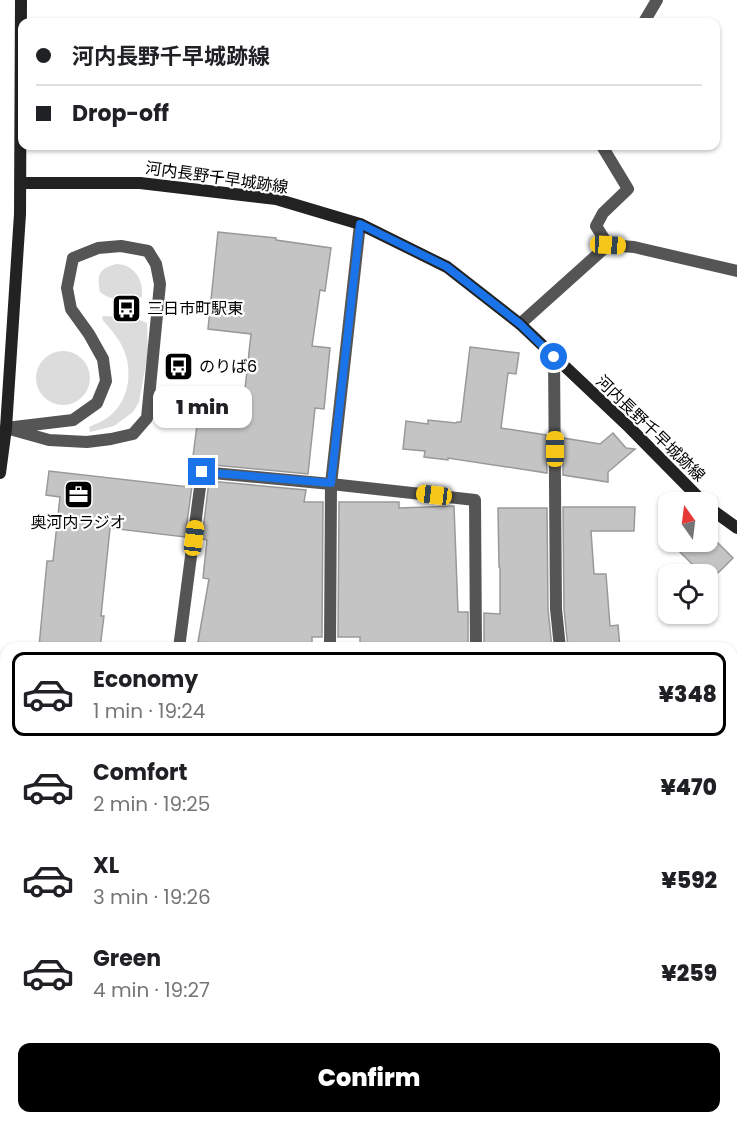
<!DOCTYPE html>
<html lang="en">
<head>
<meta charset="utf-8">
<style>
  :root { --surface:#fff; --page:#f6f6f6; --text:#202124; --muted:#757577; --line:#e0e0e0; --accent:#000 }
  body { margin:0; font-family:Poppins,"Noto Sans JP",sans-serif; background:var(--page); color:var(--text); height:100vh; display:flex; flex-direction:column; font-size:22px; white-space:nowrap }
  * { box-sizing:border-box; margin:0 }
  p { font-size:20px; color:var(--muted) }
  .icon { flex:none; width:33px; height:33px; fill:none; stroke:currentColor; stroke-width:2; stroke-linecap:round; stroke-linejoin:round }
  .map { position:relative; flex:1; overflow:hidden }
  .side { position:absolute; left:0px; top:642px; width:738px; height:482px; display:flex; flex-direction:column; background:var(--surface); border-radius:18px 18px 0 0; box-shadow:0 2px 4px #0004 }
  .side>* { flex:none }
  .top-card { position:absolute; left:18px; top:18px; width:702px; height:132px; border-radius:12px; box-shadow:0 2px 4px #0004; display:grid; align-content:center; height:132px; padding:0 18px; background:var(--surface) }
  .needle { width:39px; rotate:346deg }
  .tools { position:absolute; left:658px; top:492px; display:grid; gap:12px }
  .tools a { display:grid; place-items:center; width:60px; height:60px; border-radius:12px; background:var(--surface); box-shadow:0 2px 4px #0004; font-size:30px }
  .end { position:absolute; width:27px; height:27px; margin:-14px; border:8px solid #1a73e8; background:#fff; box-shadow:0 0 0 3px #fff }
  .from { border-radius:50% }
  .bubble { position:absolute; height:42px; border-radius:12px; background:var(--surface); box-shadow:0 2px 4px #0004; font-size:20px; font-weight:800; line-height:42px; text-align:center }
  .car { position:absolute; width:18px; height:36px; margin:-18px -9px; border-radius:8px; box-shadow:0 0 4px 2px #0007; background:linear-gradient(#f5c518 24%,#345 0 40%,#f5c518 0 76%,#345 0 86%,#f5c518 0) }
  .top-card b { display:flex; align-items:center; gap:21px; height:57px; font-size:22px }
  .top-card b+b { border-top:2px solid var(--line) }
  .top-card i { width:15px; height:15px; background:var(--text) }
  ul { padding:10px 0 0; list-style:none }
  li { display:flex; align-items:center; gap:18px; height:84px; margin:0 12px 9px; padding:0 6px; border:3px solid transparent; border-radius:12px }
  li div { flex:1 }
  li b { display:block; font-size:22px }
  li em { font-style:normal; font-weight:800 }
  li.selected { border-color:var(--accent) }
  li>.icon { width:54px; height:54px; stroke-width:1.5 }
  .primary-button { display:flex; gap:12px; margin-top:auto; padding:12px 18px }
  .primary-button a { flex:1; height:69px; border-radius:12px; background:var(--accent); color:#fff; font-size:24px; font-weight:800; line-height:69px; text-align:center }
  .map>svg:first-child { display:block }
</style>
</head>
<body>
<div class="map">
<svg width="737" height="1123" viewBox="0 0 737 1123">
  <rect width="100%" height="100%" fill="#fff"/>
  <path fill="#dcdcdc" d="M116,264C134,264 144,280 142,297C128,302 113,302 100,292C97,275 98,269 116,264Z
    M103,316C118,317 133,316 147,323L148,353L139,402L133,412L114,426L90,432L89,427C98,423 106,420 113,413C133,394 133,359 117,338C113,331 107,326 102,319Z
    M36 378a27 27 0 1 1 54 0a27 27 0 1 1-54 0Z"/>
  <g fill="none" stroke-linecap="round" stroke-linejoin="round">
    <path stroke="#a3a3a3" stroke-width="50" d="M0,832L6,835
      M732,932L737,931"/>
  </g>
  <path fill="#c4c4c4" stroke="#999" stroke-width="1.5" d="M218,232L276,238V240L331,248L325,291L320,290L312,346L330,348L324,409L315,408L308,474L203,464L198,465L194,471L185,537L110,528L101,616H104L100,648L39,647L47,561H53L60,497L46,495L49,471L189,487L199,410L242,416L251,334L208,329Z
    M470,347L519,353L516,374L508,373L501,428L546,435L547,473L448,458V460L424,457L425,451L403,449L406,421L428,424V420L456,423L457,422H461Z
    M613,433L626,448L635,449L608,472V482L563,475V438L600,444Z
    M209,481L306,490L304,502H323L322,637H312V645H292L293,648H232L198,642L209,579L203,578L207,540L202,539Z
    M339,502H399V508L454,506L458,612H468V648H360V637H338Z
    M563,507H635L634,531H591L594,574H606L610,626L618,625L620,648H568L564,609Z
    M498,508H547L548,609L552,648H484V613L500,614V568L499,567Z
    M670,542H717L733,558L709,582L708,581V574H702Z"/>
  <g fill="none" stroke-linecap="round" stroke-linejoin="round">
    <path stroke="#555" stroke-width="12" d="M644,22L657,0
      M602,146L628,189L603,213L596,226L608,245
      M121,246L148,251L156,264L160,284L147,418L133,434L111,439L87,442L49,440L6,428L73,420L97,403L106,381L103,359L89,334L71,309L67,288L73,258L98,248Z
      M520,324L608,245L634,247L737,271
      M554,357L556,609L560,648
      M179,648L202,472L331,484L475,500L476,648
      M330,648L331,484L360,224
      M0,704L6,705
      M600,1118L601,1123
      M700,1118L702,1123
      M154,1123L194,1118"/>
    <path stroke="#222" stroke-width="12" d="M20,183H140L276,199L360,224L447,267L520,324L630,428L703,502
      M0,473L6,428L20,214L21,0
      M708,507L737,528"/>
  </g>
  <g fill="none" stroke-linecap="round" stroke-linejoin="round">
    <path stroke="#1a73e8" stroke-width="8" d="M202,472L331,483L360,224L447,267L520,324L554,357"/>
  </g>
  <defs>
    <symbol id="bus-square" viewBox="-11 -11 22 22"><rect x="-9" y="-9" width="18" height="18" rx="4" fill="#000" stroke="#fff"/><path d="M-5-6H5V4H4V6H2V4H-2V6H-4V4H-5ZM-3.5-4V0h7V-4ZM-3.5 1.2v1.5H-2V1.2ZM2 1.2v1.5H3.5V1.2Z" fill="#fff"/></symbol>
    <symbol id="office-square" viewBox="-11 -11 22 22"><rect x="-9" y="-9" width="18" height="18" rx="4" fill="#000" stroke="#fff"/><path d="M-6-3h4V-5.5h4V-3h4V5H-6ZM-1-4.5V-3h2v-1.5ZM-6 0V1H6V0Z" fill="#fff"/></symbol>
  </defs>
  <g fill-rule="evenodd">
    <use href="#bus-square" x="110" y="292" width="33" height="33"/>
    <use href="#bus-square" x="162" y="350" width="33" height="33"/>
    <use href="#office-square" x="62" y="478" width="33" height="33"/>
  </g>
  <g text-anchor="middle" stroke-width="4.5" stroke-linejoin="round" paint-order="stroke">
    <g font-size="16" fill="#000" stroke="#fff">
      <text transform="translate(217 177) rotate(8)" y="6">河内長野千早城跡線</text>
      <text transform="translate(651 428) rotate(44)" y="6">河内長野千早城跡線</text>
    </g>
    <g font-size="16" fill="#000" stroke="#fff" text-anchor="start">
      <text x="147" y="314">三日市町駅東</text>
      <text x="199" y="372">のりば6</text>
      <text x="78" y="528" text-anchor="middle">奥河内ラジオ</text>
    </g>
  </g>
</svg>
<div class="tools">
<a><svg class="needle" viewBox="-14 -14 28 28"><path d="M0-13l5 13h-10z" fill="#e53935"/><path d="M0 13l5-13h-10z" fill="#757577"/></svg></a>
<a><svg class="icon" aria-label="locate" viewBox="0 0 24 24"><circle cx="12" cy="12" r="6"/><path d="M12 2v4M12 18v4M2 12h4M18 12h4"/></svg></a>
</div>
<i class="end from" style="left:554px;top:357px"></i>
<i class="end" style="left:202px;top:472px"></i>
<div class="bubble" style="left:153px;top:386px;width:99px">1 min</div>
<i class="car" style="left:608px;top:245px;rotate:93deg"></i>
<i class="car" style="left:555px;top:449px;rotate:0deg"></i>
<i class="car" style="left:434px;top:495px;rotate:277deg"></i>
<i class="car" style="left:194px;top:538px;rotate:7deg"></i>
<div class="top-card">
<b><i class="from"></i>河内長野千早城跡線</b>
<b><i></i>Drop-off</b>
</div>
<section class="side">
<ul>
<li class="selected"><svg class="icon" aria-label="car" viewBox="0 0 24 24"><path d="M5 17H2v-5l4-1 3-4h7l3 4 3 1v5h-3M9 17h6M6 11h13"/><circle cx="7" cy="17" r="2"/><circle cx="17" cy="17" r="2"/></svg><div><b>Economy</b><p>1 min · 19:24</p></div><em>¥348</em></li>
<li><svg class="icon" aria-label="car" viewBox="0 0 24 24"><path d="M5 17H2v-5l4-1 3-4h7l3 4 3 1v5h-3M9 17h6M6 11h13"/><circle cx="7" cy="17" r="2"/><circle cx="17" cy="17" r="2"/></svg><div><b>Comfort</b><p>2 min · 19:25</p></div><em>¥470</em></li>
<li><svg class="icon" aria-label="car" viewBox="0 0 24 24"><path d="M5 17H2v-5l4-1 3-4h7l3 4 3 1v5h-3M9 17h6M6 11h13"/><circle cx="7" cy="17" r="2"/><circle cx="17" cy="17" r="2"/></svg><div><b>XL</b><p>3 min · 19:26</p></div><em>¥592</em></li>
<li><svg class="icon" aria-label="car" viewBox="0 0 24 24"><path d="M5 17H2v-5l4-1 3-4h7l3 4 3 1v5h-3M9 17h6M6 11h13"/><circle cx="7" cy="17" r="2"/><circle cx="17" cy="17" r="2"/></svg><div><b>Green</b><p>4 min · 19:27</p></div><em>¥259</em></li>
</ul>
<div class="primary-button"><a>Confirm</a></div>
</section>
</div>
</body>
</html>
